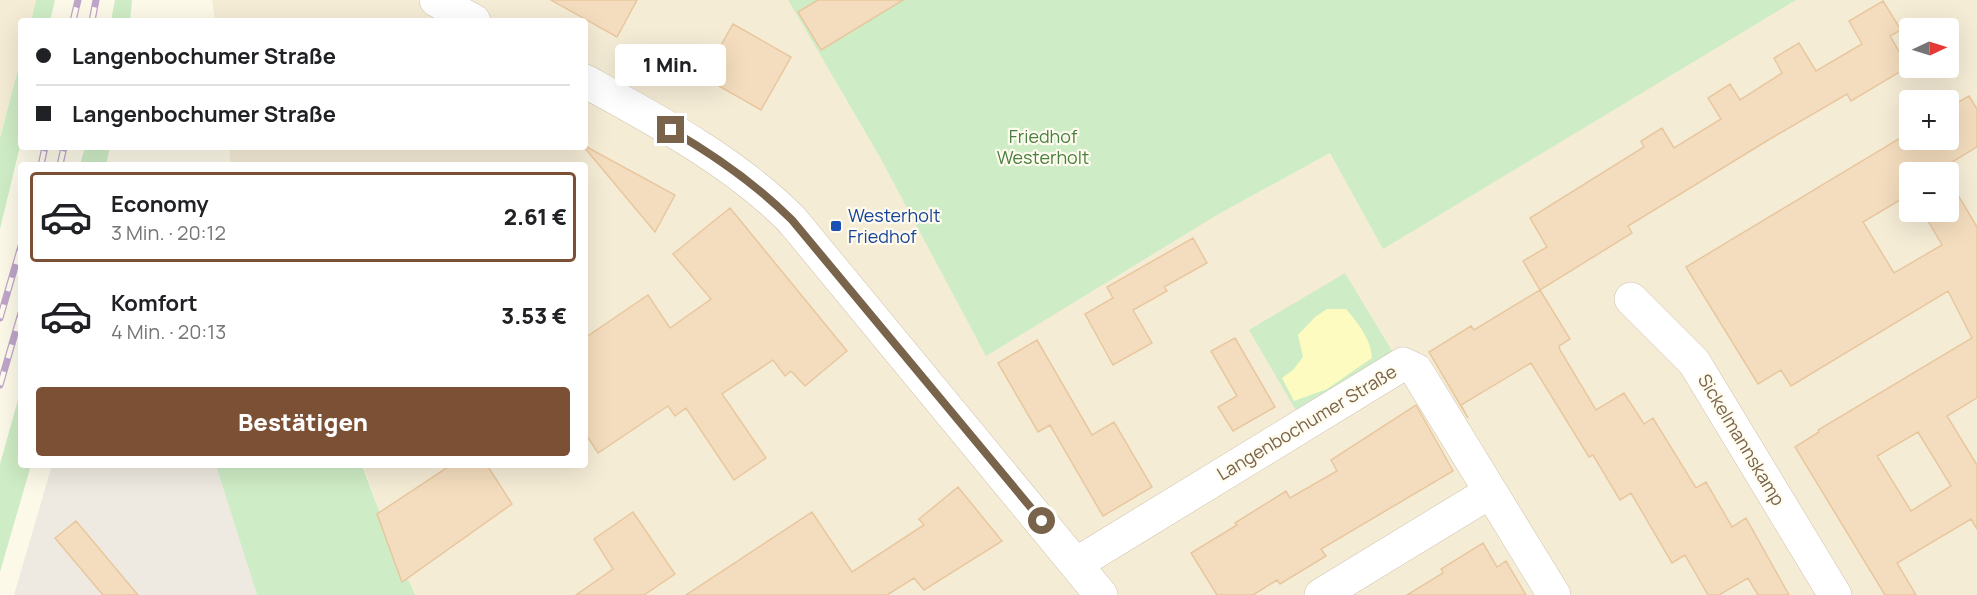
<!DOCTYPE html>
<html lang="de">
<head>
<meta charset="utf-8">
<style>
  :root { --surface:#fff; --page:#f2f2f2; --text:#202124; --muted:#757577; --line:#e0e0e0; --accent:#7c5034 }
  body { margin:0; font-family:Manrope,sans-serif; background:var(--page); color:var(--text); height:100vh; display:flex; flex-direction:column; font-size:22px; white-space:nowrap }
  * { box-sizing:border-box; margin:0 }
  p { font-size:20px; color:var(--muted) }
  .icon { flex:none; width:33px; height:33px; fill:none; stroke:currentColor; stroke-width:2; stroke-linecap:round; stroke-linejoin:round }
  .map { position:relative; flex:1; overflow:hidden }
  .drawer { position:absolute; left:18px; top:162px; width:570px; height:306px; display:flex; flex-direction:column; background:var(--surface); border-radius:6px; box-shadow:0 6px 24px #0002 }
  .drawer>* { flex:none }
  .banner { position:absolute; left:18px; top:18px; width:570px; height:132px; border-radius:6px; box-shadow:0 6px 24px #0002; display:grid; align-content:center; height:132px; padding:0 18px; background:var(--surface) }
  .needle { width:39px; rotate:86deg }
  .buttons { position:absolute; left:1899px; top:18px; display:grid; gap:12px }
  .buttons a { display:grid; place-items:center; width:60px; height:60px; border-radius:6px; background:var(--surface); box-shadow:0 6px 24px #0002; font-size:30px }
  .end { position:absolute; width:27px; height:27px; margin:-14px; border:8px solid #79634a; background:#fff; box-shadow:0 0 0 3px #fff }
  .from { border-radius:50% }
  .bubble { position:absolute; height:42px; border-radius:6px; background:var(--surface); box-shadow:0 6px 24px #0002; font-size:20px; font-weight:800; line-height:42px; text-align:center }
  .banner b { display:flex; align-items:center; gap:21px; height:57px; font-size:22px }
  .banner b+b { border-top:2px solid var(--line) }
  .banner i { width:15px; height:15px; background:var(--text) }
  ul { padding:10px 0 0; list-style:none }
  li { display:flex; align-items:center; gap:18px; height:90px; margin:0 12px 9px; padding:0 6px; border:3px solid transparent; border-radius:6px }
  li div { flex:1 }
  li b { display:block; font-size:22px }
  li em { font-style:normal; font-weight:800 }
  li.active { border-color:var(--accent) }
  li>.icon { width:54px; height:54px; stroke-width:1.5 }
  .action { display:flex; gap:12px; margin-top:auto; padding:12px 18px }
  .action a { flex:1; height:69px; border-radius:6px; background:var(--accent); color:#fff; font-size:24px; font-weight:800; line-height:69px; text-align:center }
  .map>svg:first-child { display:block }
</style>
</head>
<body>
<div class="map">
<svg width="1977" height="595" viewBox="0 0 1977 595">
  <rect width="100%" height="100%" fill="#fdf9e8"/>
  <path fill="#f5ecd6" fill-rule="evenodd" d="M0,0H36L31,21H21V58L0,138Z
    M212,0H788L881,159L1217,215L1330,153L1383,248L1796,0H1977V595H415L382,519L363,465H585V165H231L229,147H585V21H215ZM1910,28H1948V68H1910ZM1910,100H1948V140H1910ZM1910,172H1948V212H1910Z"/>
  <path fill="#eeeae1" d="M52,465H218L257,595H14Z"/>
  <path fill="#ceecc5" d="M36,0H55L50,21H31Z
    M115,0H132L130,21H111Z
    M788,0H1796L1383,249L1330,153L1217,215L986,356L881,159Z
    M21,58V142L0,229V138Z
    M85,147H110L106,165H80Z
    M1345,273L1395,356L1298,414L1249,330Z
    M21,389V465H31L0,572V464Z
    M216,465H362L382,519L415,595H257Z"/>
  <path fill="#fefbc1" d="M1327,309H1346C1358,323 1371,339 1372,358L1327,389L1294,401L1282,378L1293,370L1303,357L1298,335L1315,317Z"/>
  <path fill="#f4ddbe" stroke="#e8c79e" stroke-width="1.5" fill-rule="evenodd" d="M551,0H637L617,37Z
    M818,0H903L821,50L798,12Z
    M1883,1L1901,30L1890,36L1908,67L1851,101L1847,94L1765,142L1628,226L1632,233L1540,290L1523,261L1547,247L1530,218L1644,147L1641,141L1662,128L1674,148L1721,119L1708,98L1730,84L1740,100L1782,73L1774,58L1799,43L1816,71L1862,44L1849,21Z
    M733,24L791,57L761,110L703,77Z
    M1969,96L1977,109V147L1942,168L1945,172H1910V194L1863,222L1894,273L1942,245L1923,212H1948V178L1977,227V398L1947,416L1977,465V529L1971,519L1897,563L1916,595H1885L1795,447L1819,432L1818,430L1972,338L1948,291L1791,386L1781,370L1758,384L1686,267L1910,132V140H1948V108ZM1918,432L1951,486L1911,511L1877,456Z
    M585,146L675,195L655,232L584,147Z
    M730,208L847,351L805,386L791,371L785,376L773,360L722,394L766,458L734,480L686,408L675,416L668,406L598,453L585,433V338L648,295L670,328L711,299L673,254Z
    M1193,238L1207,263L1164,287L1167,291L1133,310L1152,343L1113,365L1085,314L1113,298L1107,287Z
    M1540,290L1570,339L1559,346L1560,350L1596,410L1624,393L1644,424L1653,418L1696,488L1706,482L1732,527L1746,518L1789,595H1758L1748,578L1719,595H1708L1685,555L1672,563L1631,493L1620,500L1593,455L1589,457L1531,363L1461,405L1468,418L1429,352L1471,326L1474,330Z
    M1235,338L1275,407L1233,431L1218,407L1237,396L1211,351Z
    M1037,340L1092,435L1114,422L1152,487L1103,516L1050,425L1038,432L998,363Z
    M1416,405L1453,471L1321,549L1326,556L1280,584L1277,580L1253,595H1217L1191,553L1237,525L1235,523L1286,491L1290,498L1337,471L1331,460Z
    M451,465H487L512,504L402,582L377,514Z
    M958,487L1002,541L924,590L914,578L887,595H686L812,512L852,572L924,525L919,519Z
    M633,512L675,574L644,595H576L613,569L594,539Z
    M76,521L138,595H103L55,538Z
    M1483,543L1497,567L1506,561L1526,595H1407L1443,573L1441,569Z"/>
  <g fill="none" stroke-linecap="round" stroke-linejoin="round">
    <defs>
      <path id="minor" d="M436,0L474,21
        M585,81C656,120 735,162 792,220L1101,595
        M1631,299L1694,362L1835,595
        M1076,564L1403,364L1416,370L1554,595
        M1321,595L1490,492"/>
    </defs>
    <use href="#minor" stroke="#d0c2ac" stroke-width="34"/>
    <use href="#minor" stroke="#fff" stroke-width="33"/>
    <defs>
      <path id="rail" d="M73,21L78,0
        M92,21L96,0
        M41,165L45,147
        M60,165L64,147
        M0,318L21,246
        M0,385L21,313"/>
    </defs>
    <use href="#rail" stroke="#bea5c9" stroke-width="7"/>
    <use href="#rail" stroke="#fffcef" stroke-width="4.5" stroke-dasharray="14" stroke-linecap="butt"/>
  </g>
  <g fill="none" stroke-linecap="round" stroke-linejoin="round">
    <path stroke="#79634a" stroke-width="8" d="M671,130C714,155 757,185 792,220L1042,521"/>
  </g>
  <rect fill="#1a4fb4" stroke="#fffcef" stroke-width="2" x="830" y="220" width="12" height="12" rx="3"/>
  <g text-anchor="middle" stroke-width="4.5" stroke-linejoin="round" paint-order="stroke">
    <g font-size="18" fill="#498041" stroke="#fffcef">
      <text x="1043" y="143">Friedhof<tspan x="1043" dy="21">Westerholt</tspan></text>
    </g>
    <g font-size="18" fill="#164399" stroke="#fffcef" text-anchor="start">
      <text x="848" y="222">Westerholt<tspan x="848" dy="21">Friedhof</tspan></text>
    </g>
    <g font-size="18" fill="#79634a" stroke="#fffcef">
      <text transform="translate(1307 423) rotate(-31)" y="6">Langenbochumer Straße</text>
      <text transform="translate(1741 440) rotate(59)" y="6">Sickelmannskamp</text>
    </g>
  </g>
</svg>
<div class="buttons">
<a><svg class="needle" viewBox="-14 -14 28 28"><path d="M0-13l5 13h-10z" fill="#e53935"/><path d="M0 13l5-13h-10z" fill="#757577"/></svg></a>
<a>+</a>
<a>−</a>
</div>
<i class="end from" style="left:1042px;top:521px"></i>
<i class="end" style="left:671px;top:130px"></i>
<div class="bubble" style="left:615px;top:44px;width:111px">1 Min.</div>
<div class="banner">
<b><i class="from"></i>Langenbochumer Straße</b>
<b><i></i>Langenbochumer Straße</b>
</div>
<section class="drawer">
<ul>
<li class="active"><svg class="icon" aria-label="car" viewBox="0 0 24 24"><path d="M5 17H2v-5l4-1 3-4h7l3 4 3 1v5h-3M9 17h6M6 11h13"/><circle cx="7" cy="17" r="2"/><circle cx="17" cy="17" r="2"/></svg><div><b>Economy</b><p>3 Min. · 20:12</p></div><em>2.61 €</em></li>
<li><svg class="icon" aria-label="car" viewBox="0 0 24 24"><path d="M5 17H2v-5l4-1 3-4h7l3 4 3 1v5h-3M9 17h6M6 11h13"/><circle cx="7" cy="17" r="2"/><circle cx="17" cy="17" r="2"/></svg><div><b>Komfort</b><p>4 Min. · 20:13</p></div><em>3.53 €</em></li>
</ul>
<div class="action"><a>Bestätigen</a></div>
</section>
</div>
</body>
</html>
